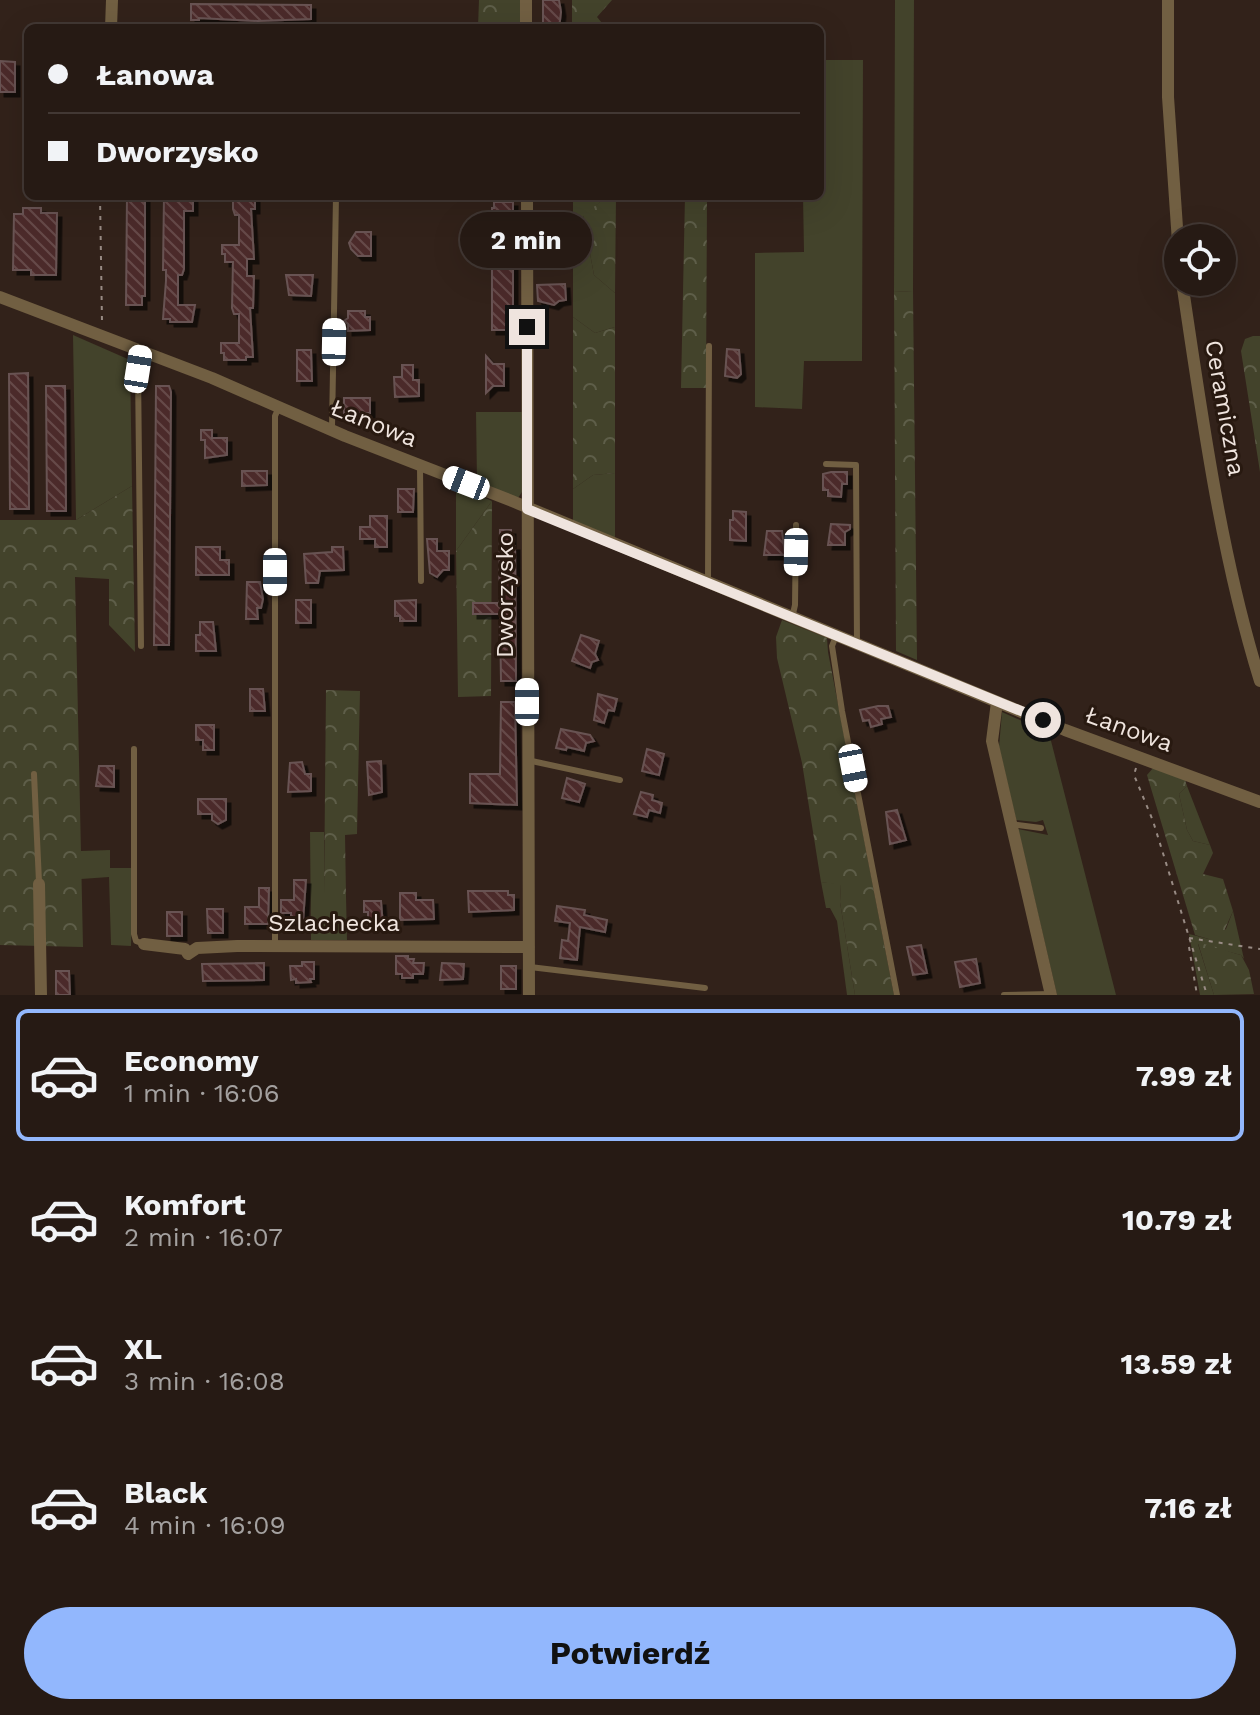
<!DOCTYPE html>
<html lang="pl">
<head>
<meta charset="utf-8">
<style>
  :root { --surface:#261a14; --page:#322722; --text:#f1f3f6; --muted:#a4a1a0; --line:#423834; --accent:#92b7fd }
  body { margin:0; font-family:"Work Sans",sans-serif; background:var(--page); color:var(--text); height:100vh; display:flex; flex-direction:column; font-size:30px; white-space:nowrap }
  * { box-sizing:border-box; margin:0 }
  p { font-size:26px; color:var(--muted) }
  .icon { flex:none; width:44px; height:44px; fill:none; stroke:currentColor; stroke-width:2; stroke-linecap:round; stroke-linejoin:round }
  .map { position:relative; height:995px; overflow:hidden }
  .side { display:flex; flex-direction:column; background:var(--surface); flex:1 }
  .side>* { flex:none }
  .banner { position:absolute; left:24px; top:24px; width:800px; height:176px; border-radius:12px; box-shadow:0 8px 32px #0002,0 0 0 2px var(--line); display:grid; align-content:center; height:176px; padding:0 24px; background:var(--surface) }
  .tools { position:absolute; left:1164px; top:224px; display:grid; gap:16px }
  .tools a { display:grid; place-items:center; width:72px; height:72px; border-radius:50%; background:var(--surface); box-shadow:0 8px 32px #0002,0 0 0 2px var(--line); font-size:40px }
  .end { position:absolute; width:36px; height:36px; margin:-18px; border:10px solid #efe4de; background:#111; box-shadow:0 0 0 4px #111 }
  .from { border-radius:50% }
  .bubble { position:absolute; height:56px; border-radius:28px; background:var(--surface); box-shadow:0 8px 32px #0002,0 0 0 2px var(--line); font-size:26px; font-weight:700; line-height:56px; text-align:center }
  .car { position:absolute; width:24px; height:48px; margin:-24px -12px; border-radius:10px; box-shadow:0 0 6px 2px #0007; background:linear-gradient(#fff 24%,#345 0 40%,#fff 0 76%,#345 0 86%,#fff 0) }
  .banner b { display:flex; align-items:center; gap:28px; height:76px; font-size:30px }
  .banner b+b { border-top:2px solid var(--line) }
  .banner i { width:20px; height:20px; background:var(--text) }
  ul { padding:14px 0 0; list-style:none }
  li { display:flex; align-items:center; gap:24px; height:132px; margin:0 16px 12px; padding:0 8px; border:4px solid transparent; border-radius:12px }
  li div { flex:1 }
  li b { display:block; font-size:30px }
  li em { font-style:normal; font-weight:700 }
  li.current { border-color:var(--accent) }
  li>.icon { width:72px; height:72px; stroke-width:1.5 }
  .button { display:flex; gap:16px; margin-top:auto; padding:16px 24px }
  .button a { flex:1; height:92px; border-radius:48px; background:var(--accent); color:#111; font-size:32px; font-weight:700; line-height:92px; text-align:center }
  .map>svg:first-child { display:block }
</style>
</head>
<body>
<div class="map">
<svg width="1260" height="995" viewBox="0 0 1260 995">
  <defs>
    <pattern id="forest-crowns" width="20" height="18" patternUnits="userSpaceOnUse" patternTransform="scale(2)"><rect width="20" height="18" fill="#43432b"/><path d="M2 6a3 3 0 1 1 6 0M12 15a3 3 0 1 1 6 0" fill="none" stroke="#5e5e49"/></pattern>
    <pattern id="building-back-hatch" width="6" height="6" patternUnits="userSpaceOnUse" patternTransform="scale(2)"><rect width="6" height="6" fill="#4c2b2b"/><path d="M-1 5l2 2M0 0l6 6M5-1l2 2" fill="none" stroke="#664a49"/></pattern>
    <filter id="shadow"><feDropShadow dx="4.5" dy="4.5" stdDeviation="0" flood-color="#0009"/></filter>
  </defs>
  <rect width="100%" height="100%" fill="#32221a"/>
  <path fill="#43432b" d="M895,0H914L913,291L894,292Z
    M820,60H863L862,361H804L802,409L755,407V253L804,252L803,196H820Z
    M573,196H608L583,216L594,275L615,293V327L595,333L573,317Z
    M73,335L130,360L132,486L76,520Z
    M476,412H523L522,492L518,498L477,482Z
    M615,473V538L573,522V489L593,475Z
    M456,486L492,501L456,551Z
    M1002,712L1049,733L1116,995H1057L1018,829L1048,835L1043,820L1036,822L1016,820L999,747Z
    M1187,786L1210,845L1193,841L1187,830L1179,794Z
    M310,832H324V896H346L347,940H311Z
    M110,850V868H133L131,946L111,945L109,877L81,879V851Z
    M821,882L841,884L840,902L855,995H847L837,921L830,908H826Z
    M1233,911L1244,959L1241,955L1198,944L1214,995H1200L1189,934L1209,939L1226,929Z"/>
  <path fill="url(#forest-crowns)" d="M479,0H522V28H478Z
    M572,0H612L597,17L606,28H572Z
    M608,196H616L615,293L594,275L583,215Z
    M685,196H707L706,388H681Z
    M913,291L917,660L896,651L894,292Z
    M573,317L595,333L615,327V473L593,475L573,489Z
    M1253,336H1260V472L1241,351L1245,339Z
    M132,486L135,652L109,625V579L75,577L83,947L0,945V520H76Z
    M492,501L491,696L458,697L456,551Z
    M782,620L827,638L828,652L894,995H855L840,902L841,885L821,882L802,763L777,658L776,637Z
    M326,690L360,691L357,834L345,835L346,896H324Z
    M1154,767L1185,780L1187,786L1179,794L1187,830L1193,841L1210,845L1213,853L1203,874L1223,879L1233,911L1221,938L1209,939L1195,935L1147,775Z
    M1198,943C1214,945 1225,951 1241,955L1249,970L1254,994L1214,995Z"/>
  <path fill="url(#building-back-hatch)" stroke="#685352" stroke-width="2" filter="url(#shadow)" d="M543,0H559L561,12L559,28H543Z
    M191,4L311,5V19L258,21L199,18V20H191Z
    M0,61L15,62V92H0Z
    M127,196H145V296H142V305H126Z
    M164,196H193V211H184V269L182,275H178V305H195L192,322H170V319H163L166,281V270H163Z
    M233,196H255V209H251L254,259H247V276H254L253,308H250L253,357H246V360H224V353H221V343H239V314H234L232,308L233,262H225V254H222V245H239V215H235L233,209Z
    M494,202H513V322H511V330H492V208H494Z
    M23,208H41V213H57L56,275H31V270H13L14,214H23Z
    M356,232H371V256H358L351,249L349,243Z
    M286,275H313L311,296L289,295Z
    M565,284L566,300L559,301L554,305L538,301L537,285Z
    M348,311H365V317H370V330L348,331V324L344,321L348,318Z
    M727,349L739,350L741,374L737,378L725,376Z
    M297,350H311L312,381H297Z
    M486,356L493,364H504V386H493L486,393Z
    M402,365H413V380H419V396L395,397L394,377H402Z
    M28,373L29,509H10L9,374Z
    M46,386H65L66,511H47Z
    M156,386H169L171,392L169,645H154Z
    M344,398H370V413H344Z
    M201,430H212V438H227V455L205,458V440H201Z
    M242,471H267V485L242,486Z
    M831,472H847V484H842L841,497L828,496V490H823V474Z
    M398,489H414L413,512H398Z
    M733,511L746,512V541L730,540V520H733Z
    M370,516H387V547H375V539H360V527H370Z
    M831,524L850,525V529L845,532V545H828Z
    M500,530H511V546H515L516,681H501L500,614H473V603H499Z
    M767,531H782L785,555H764Z
    M427,539H437V551H449V570H443L437,577L430,573Z
    M196,547H220V560H229V575H196Z
    M332,547H343L344,570L320,571L318,583H306L304,554L332,552Z
    M247,582H260L263,599L261,608H257L258,619H246Z
    M296,600H311V623H296Z
    M416,600V621H400V616H395V601Z
    M200,622H213L216,651H196V635H200Z
    M581,635L599,641L595,654L598,660L592,662L590,668L572,661Z
    M250,689H263L265,711H250Z
    M598,694L617,699L614,711L608,710L604,723L594,720Z
    M501,702H515L517,805L470,803V774H500Z
    M878,706H888L891,717L881,719L882,724L871,727L869,720L863,721L860,710Z
    M196,725H214V750H203V740H196Z
    M561,729L590,735L594,741L586,743L584,751L567,747L566,750L556,748Z
    M647,749L664,754L659,775L642,771Z
    M381,761L382,792L369,795L367,762Z
    M302,762L305,774H311V791L288,792L290,763Z
    M99,766H114V787L96,786Z
    M567,778L585,784L579,802L562,798Z
    M641,792L653,795L652,800L662,803L660,813L649,810L647,817L634,814Z
    M198,799H226V820L218,824L212,820V814H198Z
    M897,810L906,840L890,844L886,812Z
    M294,880H306L303,921H291V913H281V900H294Z
    M259,888H269L268,924H245V907H259Z
    M468,891H508V895H514V910L469,912Z
    M400,893H416V900H433L434,919L400,920Z
    M364,901H381L383,926H368V912H364Z
    M557,906L585,910L584,915L607,920L605,932L580,927L577,960L560,958L562,940L568,941L570,923L555,921Z
    M207,909H223V933H208Z
    M167,912H182V936H167Z
    M921,945L927,973L913,975L907,947Z
    M396,956H408V959H414L413,963H424L423,974H413V978H402V974H396Z
    M976,959L980,983L960,987L955,962Z
    M302,962H314V979H310L311,982L296,983V979L291,980L290,966H302Z
    M264,963V980L203,981L202,964Z
    M442,963L464,964L463,979L440,980Z
    M501,966H516V989H501Z
    M56,971H69L70,995H56Z"/>
  <g fill="none" stroke-linecap="round" stroke-linejoin="round">
    <path stroke="#988b84" stroke-width="2" stroke-dasharray="4 6" stroke-linecap="butt" d="M100,196L102,323
      M1136,768L1134,775L1153,821L1207,995
      M1189,938L1260,949
      M1189,947L1197,995"/>
    <path stroke="#715f42" stroke-width="6" d="M332,428L336,196
      M826,464L856,465L857,644
      M420,465L421,581
      M708,583L709,346
      M792,618L795,605L796,525
      M836,636L832,646L842,711L897,995
      M141,646L138,369L141,351
      M134,749V934L136,941L144,944
      M527,760L620,780
      M34,774L39,882
      M1011,824L1041,828
      M275,945V416L279,407
      M530,967L705,988
      M1004,995L1051,994"/>
    <path stroke="#715f42" stroke-width="12" d="M526,0V28
      M1168,0V97L1178,242
      M111,28L112,0
      M527,196L529,995
      M1182,282C1202,415 1220,552 1260,681
      M0,297L212,378L345,436L512,501L1065,730L1260,802
      M997,702L992,741L1051,995
      M39,884L41,995
      M144,944L185,949L188,954L197,948L237,946L529,947"/>
  </g>
  <g fill="none" stroke-linecap="round" stroke-linejoin="round">
    <path stroke="#efe4de" stroke-width="10" d="M527,327V509L1043,720"/>
  </g>
  <g text-anchor="middle" stroke-width="6" stroke-linejoin="round" paint-order="stroke">
    <g font-size="24" fill="#efe4de" stroke="#281910">
      <text transform="translate(1225 408) rotate(80)" y="8">Ceramiczna</text>
      <text transform="translate(374 423) rotate(22)" y="8">Łanowa</text>
      <text transform="translate(505 595) rotate(-90)" y="8">Dworzysko</text>
      <text transform="translate(1129 729) rotate(20)" y="8">Łanowa</text>
      <text x="334" y="931">Szlachecka</text>
    </g>
  </g>
</svg>
<div class="tools">
<a><svg class="icon" aria-label="locate" viewBox="0 0 24 24"><circle cx="12" cy="12" r="6"/><path d="M12 2v4M12 18v4M2 12h4M18 12h4"/></svg></a>
</div>
<i class="end from" style="left:1043px;top:720px"></i>
<i class="end" style="left:527px;top:327px"></i>
<div class="bubble" style="left:460px;top:212px;width:132px">2 min</div>
<i class="car" style="left:334px;top:342px;rotate:1deg"></i>
<i class="car" style="left:138px;top:369px;rotate:9deg"></i>
<i class="car" style="left:466px;top:483px;rotate:291deg"></i>
<i class="car" style="left:796px;top:552px;rotate:181deg"></i>
<i class="car" style="left:275px;top:572px;rotate:180deg"></i>
<i class="car" style="left:527px;top:702px;rotate:0deg"></i>
<i class="car" style="left:853px;top:768px;rotate:169deg"></i>
<div class="banner">
<b><i class="from"></i>Łanowa</b>
<b><i></i>Dworzysko</b>
</div>
</div>
<section class="side">
<ul>
<li class="current"><svg class="icon" aria-label="car" viewBox="0 0 24 24"><path d="M5 17H2v-5l4-1 3-4h7l3 4 3 1v5h-3M9 17h6M6 11h13"/><circle cx="7" cy="17" r="2"/><circle cx="17" cy="17" r="2"/></svg><div><b>Economy</b><p>1 min · 16:06</p></div><em>7.99 zł</em></li>
<li><svg class="icon" aria-label="car" viewBox="0 0 24 24"><path d="M5 17H2v-5l4-1 3-4h7l3 4 3 1v5h-3M9 17h6M6 11h13"/><circle cx="7" cy="17" r="2"/><circle cx="17" cy="17" r="2"/></svg><div><b>Komfort</b><p>2 min · 16:07</p></div><em>10.79 zł</em></li>
<li><svg class="icon" aria-label="car" viewBox="0 0 24 24"><path d="M5 17H2v-5l4-1 3-4h7l3 4 3 1v5h-3M9 17h6M6 11h13"/><circle cx="7" cy="17" r="2"/><circle cx="17" cy="17" r="2"/></svg><div><b>XL</b><p>3 min · 16:08</p></div><em>13.59 zł</em></li>
<li><svg class="icon" aria-label="car" viewBox="0 0 24 24"><path d="M5 17H2v-5l4-1 3-4h7l3 4 3 1v5h-3M9 17h6M6 11h13"/><circle cx="7" cy="17" r="2"/><circle cx="17" cy="17" r="2"/></svg><div><b>Black</b><p>4 min · 16:09</p></div><em>7.16 zł</em></li>
</ul>
<div class="button"><a>Potwierdź</a></div>
</section>
</body>
</html>
